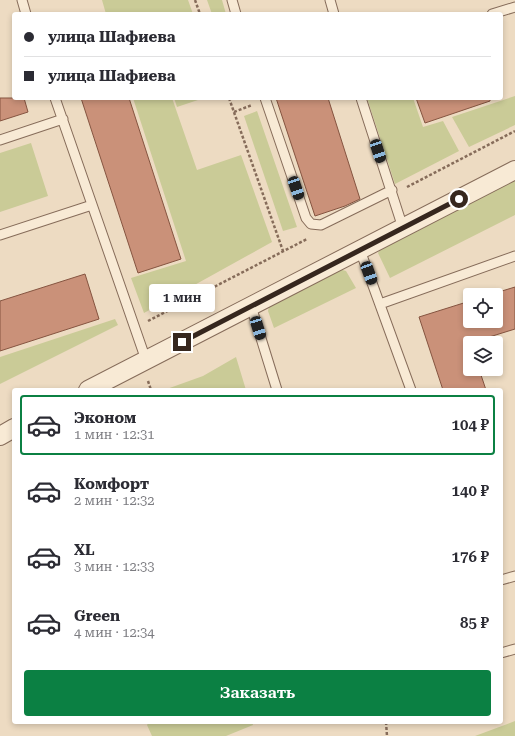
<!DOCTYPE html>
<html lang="ru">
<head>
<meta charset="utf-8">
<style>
  :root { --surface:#fff; --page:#f7f7f7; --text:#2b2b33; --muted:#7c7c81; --line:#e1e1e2; --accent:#0b8043 }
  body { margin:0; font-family:"Roboto Serif",serif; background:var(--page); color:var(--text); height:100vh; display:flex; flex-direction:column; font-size:15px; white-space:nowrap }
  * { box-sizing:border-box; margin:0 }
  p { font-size:13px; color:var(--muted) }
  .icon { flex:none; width:22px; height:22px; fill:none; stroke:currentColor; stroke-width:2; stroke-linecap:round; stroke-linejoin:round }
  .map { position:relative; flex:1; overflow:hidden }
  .sheet { position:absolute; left:12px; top:388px; width:491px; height:336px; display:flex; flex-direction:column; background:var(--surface); border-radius:4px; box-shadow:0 2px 6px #0003 }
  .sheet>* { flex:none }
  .hud { position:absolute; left:12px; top:12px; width:491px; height:88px; border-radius:4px; box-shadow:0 2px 6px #0003; display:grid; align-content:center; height:88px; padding:0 12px; background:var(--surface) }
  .controls { position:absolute; left:463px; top:288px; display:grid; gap:8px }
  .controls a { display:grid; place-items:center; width:40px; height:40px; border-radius:4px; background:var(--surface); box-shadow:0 2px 6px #0003; font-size:20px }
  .end { position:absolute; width:18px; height:18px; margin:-9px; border:5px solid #36271e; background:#fff; box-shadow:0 0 0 2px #fff }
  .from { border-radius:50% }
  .bubble { position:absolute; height:28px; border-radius:4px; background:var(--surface); box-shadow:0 2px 6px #0003; font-size:13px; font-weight:600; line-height:28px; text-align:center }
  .car { position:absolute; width:12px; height:24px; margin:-12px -6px; border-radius:5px; box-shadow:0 0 3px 1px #0007; background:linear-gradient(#222 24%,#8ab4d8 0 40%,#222 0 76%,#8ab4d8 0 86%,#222 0) }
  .hud b { display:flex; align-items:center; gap:14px; height:38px; font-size:15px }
  .hud b+b { border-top:1px solid var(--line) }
  .hud i { width:10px; height:10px; background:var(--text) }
  ul { padding:7px 0 0; list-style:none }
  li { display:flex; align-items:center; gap:12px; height:60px; margin:0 8px 6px; padding:0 4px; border:2px solid transparent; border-radius:4px }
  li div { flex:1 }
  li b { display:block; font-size:15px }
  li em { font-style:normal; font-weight:600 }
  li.selected { border-color:var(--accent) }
  li>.icon { width:36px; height:36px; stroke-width:1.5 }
  .button { display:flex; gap:8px; margin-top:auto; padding:8px 12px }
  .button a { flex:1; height:46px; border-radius:4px; background:var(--accent); color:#fff; font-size:16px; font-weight:600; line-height:46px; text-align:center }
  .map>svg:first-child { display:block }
</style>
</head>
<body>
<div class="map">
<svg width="515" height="736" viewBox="0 0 515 736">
  <rect width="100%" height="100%" fill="#eddbc2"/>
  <path fill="#cacb97" d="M102,0H188L193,14H106Z
    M207,0H222L226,14H212Z
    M515,96V125L469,147L452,117Z
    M133,98H172L197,170L241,155L272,242L144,313L131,278L186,261Z
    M174,98H204L177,107Z
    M367,98H413L423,127L443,121L459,151L395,184Z
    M257,111L297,227L283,231L244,116Z
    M31,143L48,196L0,212V153Z
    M515,180V215L390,278L378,253L381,247Z
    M339,269L346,271L356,288L274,328L268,311L270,303Z
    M115,319L118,325L0,384V357Z
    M236,357L246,390H164L203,376Z
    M515,721V736H475Z
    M149,722H252L253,725L226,736H152L147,725Z"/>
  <path fill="#ca9179" stroke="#855440" d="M0,98H24L28,112L0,121Z
    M81,98H129L181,259L138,273Z
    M276,98H328L360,199L345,206L315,216Z
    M416,98H490V101L425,123Z
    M85,274L99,319L0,351V301Z
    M515,287V329L470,343V369H479L486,390H443L419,317L470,301V321H496V295H489Z"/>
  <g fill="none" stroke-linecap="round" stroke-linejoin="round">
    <defs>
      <path id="service" d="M22,0L26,14
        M232,0L236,14
        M330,0L334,14
        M492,14L515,7
        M55,98L146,360
        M265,98L306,218L311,224L321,225L392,190
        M361,98L403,228
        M0,140L63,119
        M0,235L92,205
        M360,250L411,390
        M380,304L515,256
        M251,306L277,390
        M501,580L515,576
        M501,653L515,649"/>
      <path id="minor" d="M88,390L515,170
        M0,436L14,428"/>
    </defs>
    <use href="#service" stroke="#866c5a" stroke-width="11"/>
    <use href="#minor" stroke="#866c5a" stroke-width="20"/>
    <path stroke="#866c5a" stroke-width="2.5" stroke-dasharray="3 2" stroke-linecap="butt" d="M195,0L200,14
      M229,98L283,251
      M234,112L252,105
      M407,187L515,131
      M148,321L307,239
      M148,381L151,390
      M386,722L387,736"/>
    <use href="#service" stroke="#f8ead5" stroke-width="9"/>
    <use href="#minor" stroke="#f8ead5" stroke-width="18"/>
  </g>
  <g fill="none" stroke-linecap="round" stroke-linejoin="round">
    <path stroke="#36271e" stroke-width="5" d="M182,342L459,199"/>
  </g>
</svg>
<div class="controls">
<a><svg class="icon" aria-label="locate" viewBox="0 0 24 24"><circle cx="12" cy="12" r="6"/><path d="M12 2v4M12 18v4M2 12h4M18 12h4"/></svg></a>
<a><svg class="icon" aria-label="layers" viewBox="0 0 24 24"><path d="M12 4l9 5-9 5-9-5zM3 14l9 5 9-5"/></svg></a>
</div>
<i class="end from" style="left:459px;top:199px"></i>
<i class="end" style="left:182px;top:342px"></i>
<div class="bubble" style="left:149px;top:284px;width:66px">1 мин</div>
<i class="car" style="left:378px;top:151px;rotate:162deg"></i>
<i class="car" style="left:296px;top:188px;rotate:161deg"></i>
<i class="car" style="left:369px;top:273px;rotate:160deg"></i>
<i class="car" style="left:258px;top:328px;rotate:163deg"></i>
<div class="hud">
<b><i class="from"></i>улица Шафиева</b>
<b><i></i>улица Шафиева</b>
</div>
<section class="sheet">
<ul>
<li class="selected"><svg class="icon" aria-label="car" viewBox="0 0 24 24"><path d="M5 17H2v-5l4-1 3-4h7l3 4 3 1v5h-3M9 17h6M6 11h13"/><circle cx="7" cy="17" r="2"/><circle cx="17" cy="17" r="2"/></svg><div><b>Эконом</b><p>1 мин · 12:31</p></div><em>104 ₽</em></li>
<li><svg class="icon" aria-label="car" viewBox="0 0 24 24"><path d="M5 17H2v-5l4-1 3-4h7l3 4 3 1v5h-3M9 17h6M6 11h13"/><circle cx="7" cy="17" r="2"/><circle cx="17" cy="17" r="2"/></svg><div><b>Комфорт</b><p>2 мин · 12:32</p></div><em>140 ₽</em></li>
<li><svg class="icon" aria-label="car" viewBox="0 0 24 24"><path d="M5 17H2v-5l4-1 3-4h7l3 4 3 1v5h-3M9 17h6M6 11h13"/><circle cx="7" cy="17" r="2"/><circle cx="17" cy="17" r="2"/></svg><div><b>XL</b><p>3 мин · 12:33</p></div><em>176 ₽</em></li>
<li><svg class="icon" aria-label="car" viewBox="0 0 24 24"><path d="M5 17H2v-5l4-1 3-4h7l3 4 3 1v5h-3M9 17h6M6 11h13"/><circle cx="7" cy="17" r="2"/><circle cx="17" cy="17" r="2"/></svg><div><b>Green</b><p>4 мин · 12:34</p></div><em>85 ₽</em></li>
</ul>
<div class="button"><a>Заказать</a></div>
</section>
</div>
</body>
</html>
